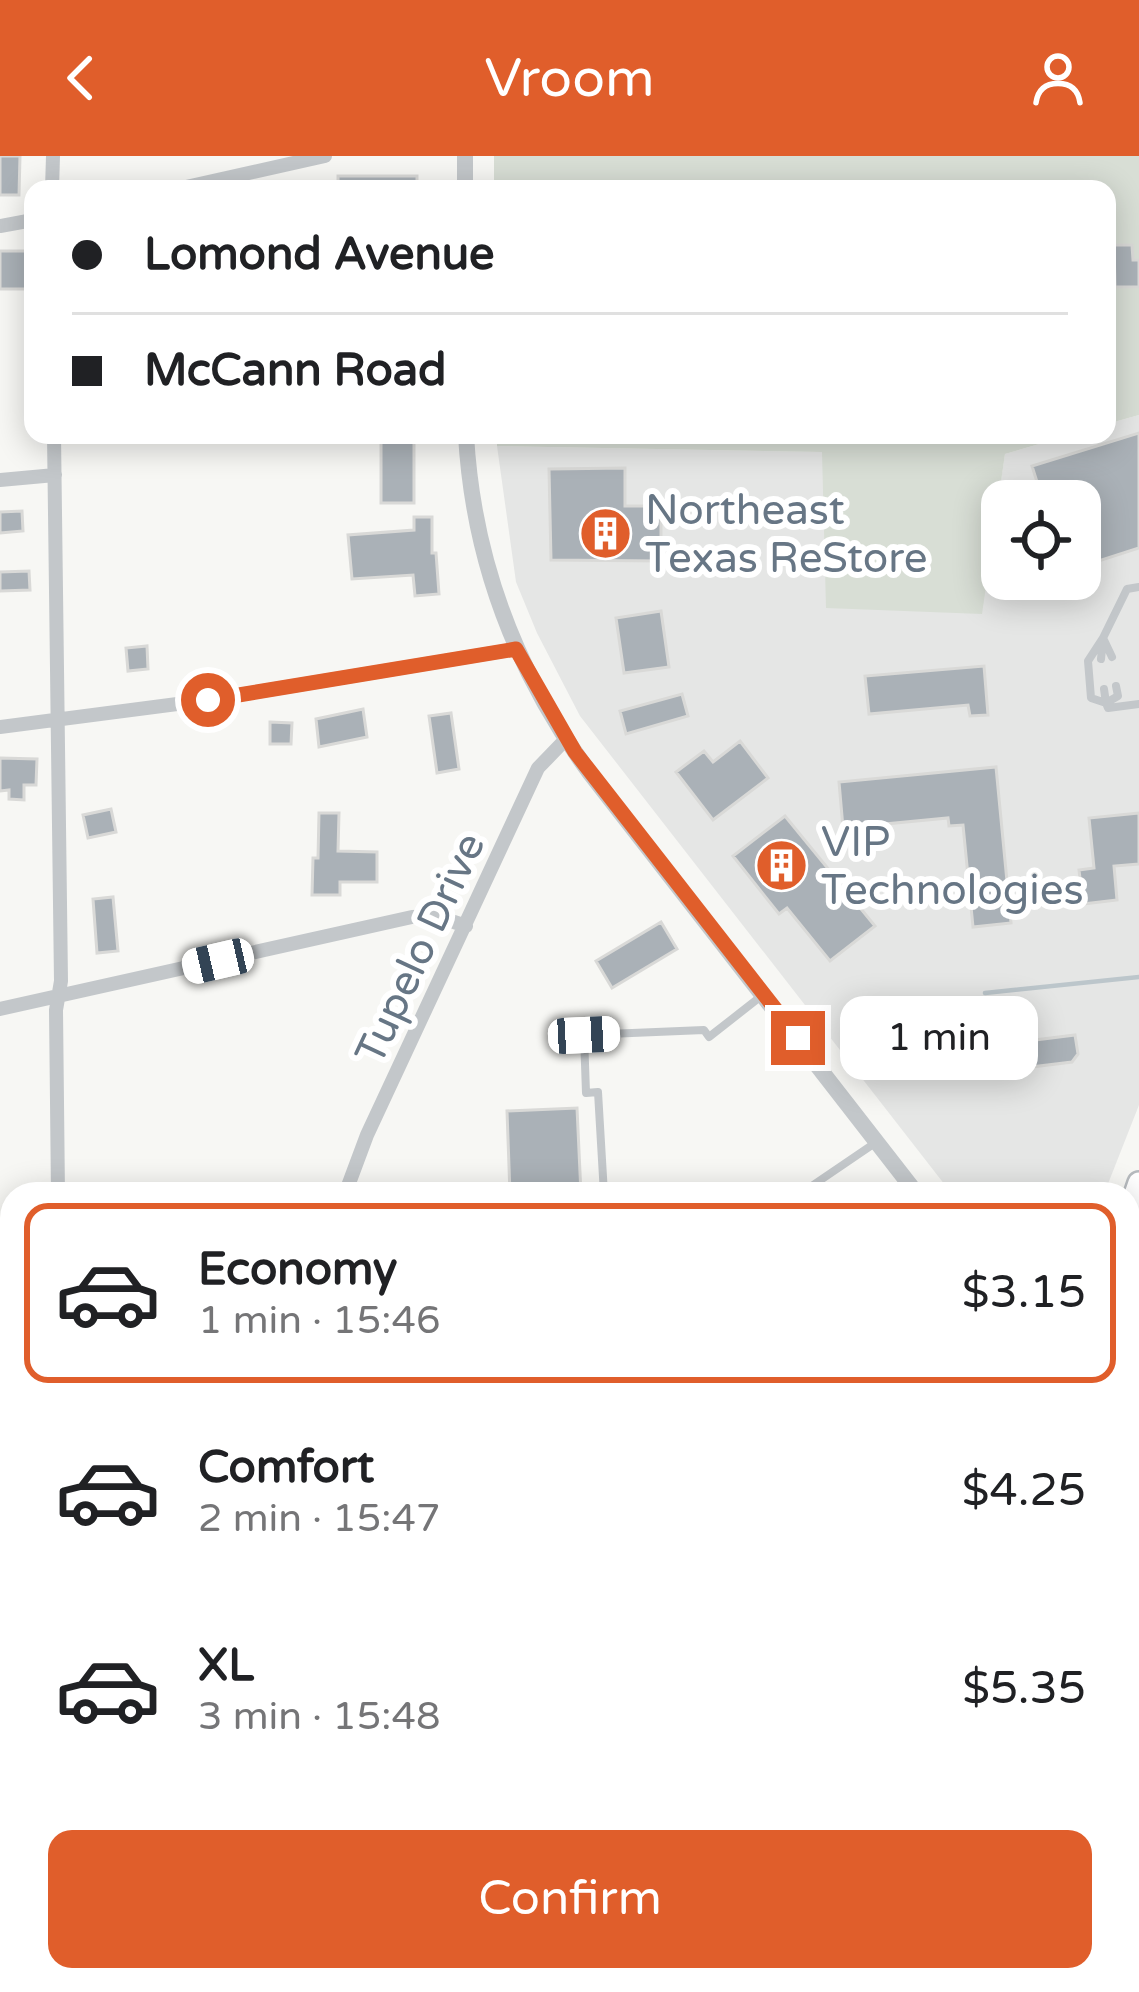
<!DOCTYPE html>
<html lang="en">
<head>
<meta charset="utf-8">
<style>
  :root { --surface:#fff; --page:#f6f6f6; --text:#202124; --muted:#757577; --line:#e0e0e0; --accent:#e05e2b }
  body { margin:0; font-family:"Varela Round",sans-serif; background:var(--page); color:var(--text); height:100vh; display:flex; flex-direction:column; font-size:45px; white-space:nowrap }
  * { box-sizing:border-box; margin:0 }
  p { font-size:39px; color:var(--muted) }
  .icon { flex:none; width:66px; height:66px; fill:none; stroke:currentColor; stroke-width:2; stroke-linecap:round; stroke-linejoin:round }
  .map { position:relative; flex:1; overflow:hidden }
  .details { position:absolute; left:0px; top:1026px; width:1140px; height:810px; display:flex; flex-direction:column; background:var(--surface); border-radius:36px 36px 0 0; box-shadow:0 6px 30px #0003 }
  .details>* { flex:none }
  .banner { position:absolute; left:24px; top:24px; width:1092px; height:264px; border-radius:24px; box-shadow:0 6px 30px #0003; display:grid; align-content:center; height:264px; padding:0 48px; background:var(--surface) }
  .buttons { position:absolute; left:981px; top:324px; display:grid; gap:24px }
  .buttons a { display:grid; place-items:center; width:120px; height:120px; border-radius:24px; background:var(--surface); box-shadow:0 6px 30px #0003; font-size:60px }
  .end { position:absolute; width:54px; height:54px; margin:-27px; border:15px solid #e05e2b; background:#fff; box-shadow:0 0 0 6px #fff }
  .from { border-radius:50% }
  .bubble { position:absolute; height:84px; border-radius:24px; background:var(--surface); box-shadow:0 6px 30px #0003; font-size:39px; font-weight:600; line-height:84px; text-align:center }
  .car { position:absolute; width:36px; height:72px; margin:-36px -18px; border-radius:15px; box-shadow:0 0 9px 3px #0007; background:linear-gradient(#fff 24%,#345 0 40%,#fff 0 76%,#345 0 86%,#fff 0) }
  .banner b { display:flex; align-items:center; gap:42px; height:114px; font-size:45px }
  .banner b+b { border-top:3px solid var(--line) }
  .banner i { width:30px; height:30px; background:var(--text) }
  ul { padding:21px 0 0; list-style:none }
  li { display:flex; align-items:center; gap:36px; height:180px; margin:0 24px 18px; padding:0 24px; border:6px solid transparent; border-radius:24px }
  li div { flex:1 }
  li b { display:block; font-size:45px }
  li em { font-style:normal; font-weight:600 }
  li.active { border-color:var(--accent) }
  li>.icon { width:108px; height:108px; stroke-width:1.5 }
  .primary-button { display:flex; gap:24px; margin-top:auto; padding:24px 48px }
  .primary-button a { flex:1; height:138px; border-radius:24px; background:var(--accent); color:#fff; font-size:48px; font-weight:600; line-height:138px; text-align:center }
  header { display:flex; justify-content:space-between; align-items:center; height:156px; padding:0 48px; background:var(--accent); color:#fff; font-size:54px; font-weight:600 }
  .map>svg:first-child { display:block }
</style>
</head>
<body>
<header><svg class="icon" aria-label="back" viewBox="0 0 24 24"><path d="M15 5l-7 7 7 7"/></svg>Vroom<svg class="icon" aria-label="person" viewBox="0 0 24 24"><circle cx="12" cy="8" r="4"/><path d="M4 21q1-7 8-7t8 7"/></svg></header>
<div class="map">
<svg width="1139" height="1836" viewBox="0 0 1139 1836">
  <rect width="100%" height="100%" fill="#f7f7f4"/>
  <path fill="#e5e6e5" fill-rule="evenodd" d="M1139,259V949L1104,1038H952L580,560L537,477L516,426L497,290L822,296L981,458L1005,298L1070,279H1107V268ZM1002,345H1080V423H1002Z
    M1139,1149V1289L1128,1294V1192Z
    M1139,1657V1826L1128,1774V1659Z
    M338,1824H412L409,1836H332Z"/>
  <path fill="#d8ded5" d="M494,0H1139V259L1107,268V33H494Z
    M497,279H1070L1005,298L982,458L826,452L822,296L497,290Z
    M42,1824H102V1836H21Z
    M221,1824H338L332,1836H215Z"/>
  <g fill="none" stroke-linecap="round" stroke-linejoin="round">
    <path stroke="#bcc6cb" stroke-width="4.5" d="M985,837L1139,821"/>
  </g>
  <path fill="#aab1b7" stroke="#d9d9d7" stroke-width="3" d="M0,0H20L19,39H0Z
    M338,20H417V33H338Z
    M1114,89H1132L1133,104H1139V131H1115Z
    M0,95H28V133H0Z
    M1139,277V392L1080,411V345H1043L1032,310Z
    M381,279H414V347H381Z
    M625,312V350H661V405L551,404L549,313Z
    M22,355L23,375L0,377V356Z
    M414,361H432V397H436L439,438L415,440L413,419L352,423L348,379L414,374Z
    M29,415L30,434L0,435V416Z
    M661,455L669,511L624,517L616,462Z
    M147,490L148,513L128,515L126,492Z
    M984,510L988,559L970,560L968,549L869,558L865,520Z
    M682,538L688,560L626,578L620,555Z
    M363,553L367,581L319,591L316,563Z
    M451,557L459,613L437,617L429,560Z
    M270,566L292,567L291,588H270Z
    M740,585L768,622L713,664L676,616L704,595L713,606Z
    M0,602L37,603L36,629H24V644L9,643V634L0,635Z
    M996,611L1011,767L973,771L963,669L949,670L948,662L843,672L839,626Z
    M111,653L116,676L88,682L83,659Z
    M319,657H339L338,695L377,696V726H340V739H312L313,702H318Z
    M1139,657V708L1114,710L1117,744L1083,748L1079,714L1094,712L1089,662Z
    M785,660L875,770L830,805L787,752L779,758L733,700Z
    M113,741L118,795L97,797L93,743Z
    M661,766L677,793L612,832L596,805Z
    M1075,879L1078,898L1072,906L1015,913L1011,887Z
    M577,952L581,1038H510L507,955Z"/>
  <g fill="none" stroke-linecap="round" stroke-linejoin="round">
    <defs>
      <path id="primary" d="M1128,1059L1139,1027
        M1107,1824L1110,1836"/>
    </defs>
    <use href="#primary" stroke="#b6babe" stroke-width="26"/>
    <path stroke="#bdbfc1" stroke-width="3" stroke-dasharray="6 6" stroke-linecap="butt" d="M1128,1315L1139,1313
      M55,1836L61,1824
      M290,1836L298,1824"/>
    <path stroke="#c3c7ca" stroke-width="8" d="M1103,482L1088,505L1091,542L1106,547L1108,552L1139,548
      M1112,501L1103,482L1127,433L1139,431
      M1101,503L1103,483
      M1104,533L1106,547
      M1106,547L1118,540L1116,530
      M604,1038L598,936L586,937L584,879L704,874L709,881L764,838
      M800,1038L875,987
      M1128,1464L1139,1465
      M1128,1529L1139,1530
      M1128,1580H1139
      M1135,1634L1139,1651
      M1128,1688L1139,1685
      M1128,1740L1132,1762
      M892,1824L939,1836"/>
    <path stroke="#c3c7ca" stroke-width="14" d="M52,33L53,0
      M177,33L325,0
      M0,70L33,64
      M54,279L61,825L56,854L58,1038
      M0,324L55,319
      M0,571L208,544L516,493
      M0,853L412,761L436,760L466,770
      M345,1038L367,979L538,612L566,583
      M0,1101H12
      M0,1404L12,1405
      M1128,1415L1139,1416
      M1128,1634L1139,1632
      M0,1731L12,1734
      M0,1759L12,1747
      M427,1836L430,1824"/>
    <path stroke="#c3c7ca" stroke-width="16" d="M465,0V33
      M466,279C473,403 516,516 589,616L917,1038
      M0,1824L12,1817"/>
    <use href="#primary" stroke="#fff" stroke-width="21"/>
  </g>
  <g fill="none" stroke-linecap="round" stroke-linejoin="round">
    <path stroke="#e05e2b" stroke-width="15" d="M208,544L516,493L575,596L798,882"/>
  </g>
  <defs>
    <symbol id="building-disc" viewBox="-11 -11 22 22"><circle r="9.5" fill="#e05e2b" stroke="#fff"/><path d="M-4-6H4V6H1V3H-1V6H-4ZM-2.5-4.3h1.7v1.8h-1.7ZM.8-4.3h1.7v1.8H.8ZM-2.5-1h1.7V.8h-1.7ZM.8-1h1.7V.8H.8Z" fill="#fff"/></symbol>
  </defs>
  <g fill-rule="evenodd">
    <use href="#building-disc" x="576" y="348" width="59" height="59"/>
    <use href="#building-disc" x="752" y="680" width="59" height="59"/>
  </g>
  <g text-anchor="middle" stroke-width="12" stroke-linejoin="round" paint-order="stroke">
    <g font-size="42" fill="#677685" stroke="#fff" text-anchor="start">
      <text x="645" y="368">Northeast<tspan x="645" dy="48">Texas ReStore</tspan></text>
      <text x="821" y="700">VIP<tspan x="821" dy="48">Technologies</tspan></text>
    </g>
    <g font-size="42" fill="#677685" stroke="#fff">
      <text transform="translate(419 792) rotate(-65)" y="15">Tupelo Drive</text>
    </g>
  </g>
</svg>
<div class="buttons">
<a><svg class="icon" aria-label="locate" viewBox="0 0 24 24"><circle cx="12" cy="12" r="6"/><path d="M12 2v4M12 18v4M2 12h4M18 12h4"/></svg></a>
</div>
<i class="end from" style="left:208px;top:544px"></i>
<i class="end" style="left:798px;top:882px"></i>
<div class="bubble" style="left:840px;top:840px;width:198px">1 min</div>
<i class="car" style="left:218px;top:805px;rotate:257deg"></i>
<i class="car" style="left:584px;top:879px;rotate:87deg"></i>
<div class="banner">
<b><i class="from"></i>Lomond Avenue</b>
<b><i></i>McCann Road</b>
</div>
<section class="details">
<ul>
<li class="active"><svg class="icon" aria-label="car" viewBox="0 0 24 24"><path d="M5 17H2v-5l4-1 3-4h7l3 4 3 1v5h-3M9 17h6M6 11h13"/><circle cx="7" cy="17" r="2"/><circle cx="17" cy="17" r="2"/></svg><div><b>Economy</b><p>1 min · 15:46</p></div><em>$3.15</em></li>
<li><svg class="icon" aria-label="car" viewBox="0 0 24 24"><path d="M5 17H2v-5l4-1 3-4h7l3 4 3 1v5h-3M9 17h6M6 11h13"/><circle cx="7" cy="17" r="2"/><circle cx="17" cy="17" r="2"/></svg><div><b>Comfort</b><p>2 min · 15:47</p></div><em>$4.25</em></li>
<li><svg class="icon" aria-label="car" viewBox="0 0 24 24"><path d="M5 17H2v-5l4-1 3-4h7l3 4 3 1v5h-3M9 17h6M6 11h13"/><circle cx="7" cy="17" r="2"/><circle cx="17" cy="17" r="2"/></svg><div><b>XL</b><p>3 min · 15:48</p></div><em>$5.35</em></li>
</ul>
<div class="primary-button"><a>Confirm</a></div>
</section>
</div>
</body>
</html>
